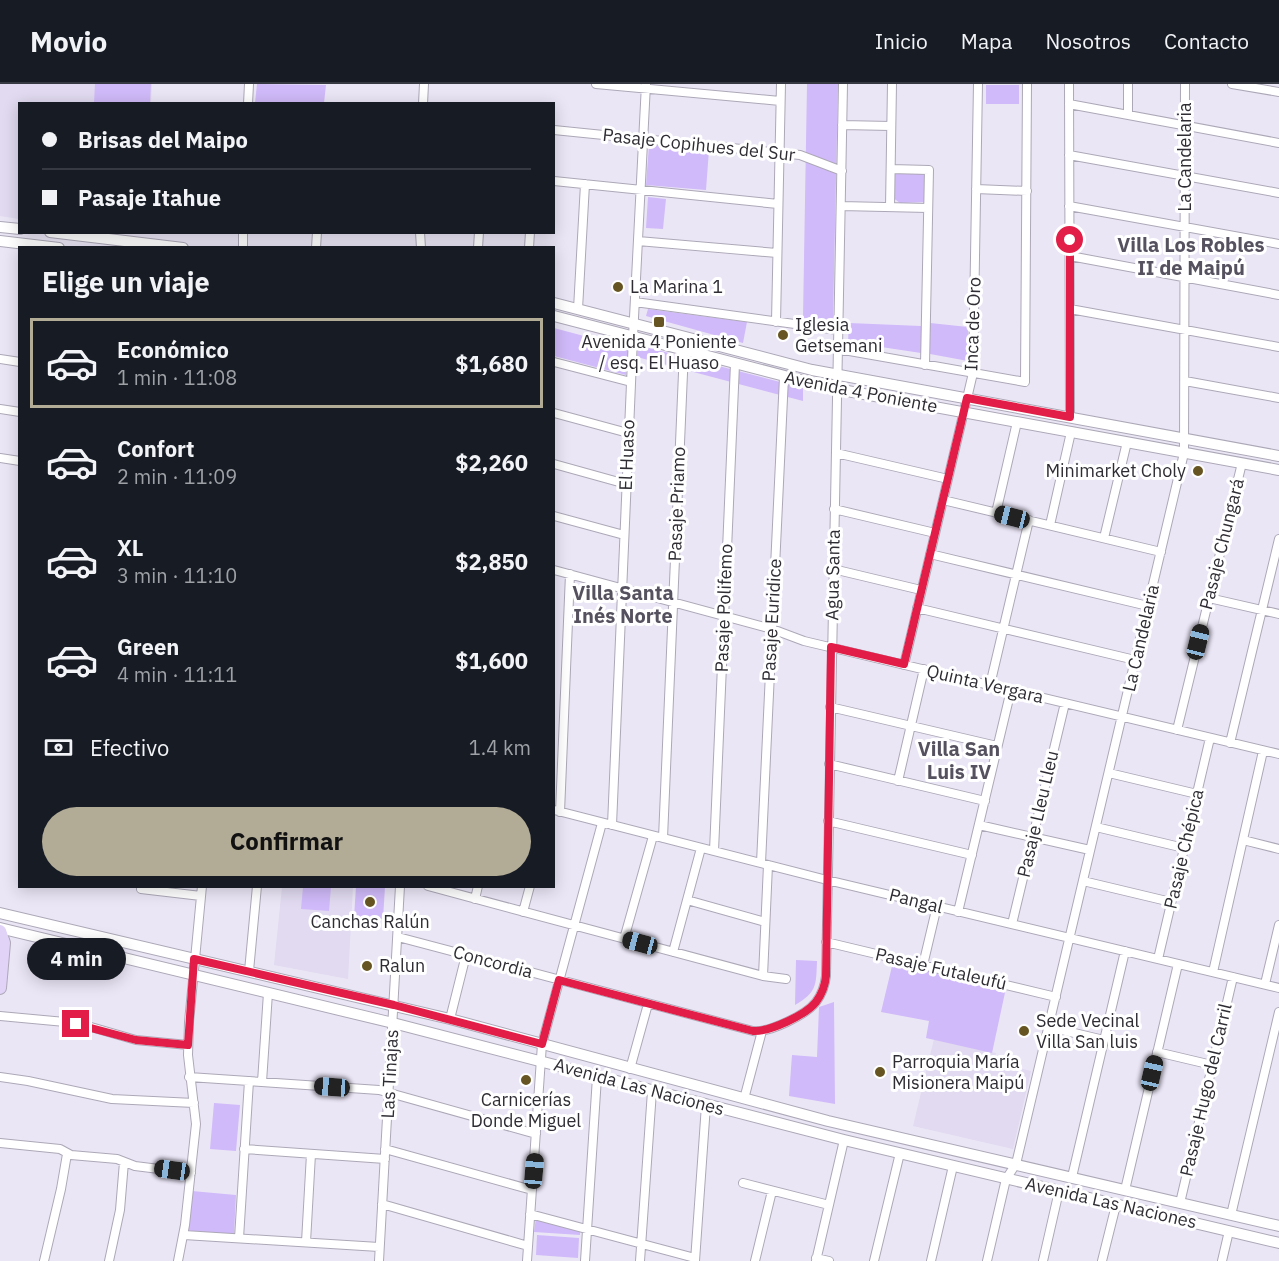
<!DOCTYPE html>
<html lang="es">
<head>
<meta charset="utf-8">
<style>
  :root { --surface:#171b24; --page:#242831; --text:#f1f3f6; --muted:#9ea1a6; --line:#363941; --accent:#b2ac97 }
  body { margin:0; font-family:"IBM Plex Sans",sans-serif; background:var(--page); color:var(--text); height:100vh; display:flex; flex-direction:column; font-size:22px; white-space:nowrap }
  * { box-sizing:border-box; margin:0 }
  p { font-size:20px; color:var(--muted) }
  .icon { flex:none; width:33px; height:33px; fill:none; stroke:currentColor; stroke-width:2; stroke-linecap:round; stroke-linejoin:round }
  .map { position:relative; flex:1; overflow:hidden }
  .sheet { position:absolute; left:18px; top:162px; width:537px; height:642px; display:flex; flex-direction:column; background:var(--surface); border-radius:0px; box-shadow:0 3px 15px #0003 }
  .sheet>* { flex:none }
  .hud { position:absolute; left:18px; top:18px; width:537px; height:132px; border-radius:0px; box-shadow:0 3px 15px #0003; display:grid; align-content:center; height:132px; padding:0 24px; background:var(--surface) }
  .end { position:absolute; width:27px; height:27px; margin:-14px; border:8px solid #e11d48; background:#fff; box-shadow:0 0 0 3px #fff }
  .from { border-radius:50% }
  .bubble { position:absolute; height:42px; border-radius:21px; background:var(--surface); box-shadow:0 3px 15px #0003; font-size:20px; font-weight:800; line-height:42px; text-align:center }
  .car { position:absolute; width:18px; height:36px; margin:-18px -9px; border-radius:8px; box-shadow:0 0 4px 2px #0007; background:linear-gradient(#222 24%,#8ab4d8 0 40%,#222 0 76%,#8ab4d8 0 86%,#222 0) }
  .hud b { display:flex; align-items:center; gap:21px; height:57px; font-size:22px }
  .hud b+b { border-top:2px solid var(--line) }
  .hud i { width:15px; height:15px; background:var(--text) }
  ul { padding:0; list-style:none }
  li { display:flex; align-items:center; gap:18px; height:90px; margin:0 12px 9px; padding:0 12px; border:3px solid transparent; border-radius:0px }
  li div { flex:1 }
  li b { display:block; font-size:22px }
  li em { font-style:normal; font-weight:800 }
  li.on { border-color:var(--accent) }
  li>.icon { width:54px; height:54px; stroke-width:1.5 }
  h2 { padding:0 24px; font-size:27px; line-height:72px }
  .pay { display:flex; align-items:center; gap:15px; height:66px; padding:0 24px; font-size:22px }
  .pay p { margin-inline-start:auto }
  .cta { display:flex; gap:12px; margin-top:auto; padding:12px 24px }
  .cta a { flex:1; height:69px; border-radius:36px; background:var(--accent); color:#111; font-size:24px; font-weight:800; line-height:69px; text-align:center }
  header { display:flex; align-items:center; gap:36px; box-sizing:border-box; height:84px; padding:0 30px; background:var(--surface); border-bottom:2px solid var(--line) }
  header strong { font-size:28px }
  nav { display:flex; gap:33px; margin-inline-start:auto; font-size:21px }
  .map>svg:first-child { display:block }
</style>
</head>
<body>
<header>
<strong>Movio</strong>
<nav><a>Inicio</a><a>Mapa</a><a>Nosotros</a><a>Contacto</a></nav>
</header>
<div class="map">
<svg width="1279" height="1177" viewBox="0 0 1279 1177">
  <rect width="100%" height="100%" fill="#ebe6f6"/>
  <path fill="#e1daf0" d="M0,0H152L151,19L20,20L19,135L0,132Z
    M282,803H353L348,895L274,881Z
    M934,955L996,969L994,978L1031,987L1013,1065L913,1042Z"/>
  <path fill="#d0baf9" d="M95,0H151L150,19H94Z
    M257,0L326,1L324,19H255Z
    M807,0H838L833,237L803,234Z
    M986,1H1019V20H986Z
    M649,61L709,66L706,106L646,101Z
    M893,89H926V118L900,119L892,113Z
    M648,113L666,115L663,145L646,144Z
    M648,225L747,238L743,259L646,232Z
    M849,239L921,242V269L848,258Z
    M930,239L968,243V277L930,270Z
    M554,244L629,264L626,291L554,272Z
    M638,261L803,304V317L637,273Z
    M303,803H331L329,827L301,825Z
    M356,803H385L383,835L354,833Z
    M796,876L817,877C816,902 817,908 795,921Z
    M893,878L1006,904L992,969L926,954L929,937L881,928Z
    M834,918L835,1020L789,1012L792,971L817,973L819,923Z
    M214,1019L240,1021L236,1067L210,1065Z
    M192,1107L236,1111L234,1150L188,1147Z
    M536,1134L580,1147V1151L534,1148Z
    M537,1151L579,1154L578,1174L536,1171Z"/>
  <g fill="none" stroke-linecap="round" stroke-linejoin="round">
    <defs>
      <path id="minor" d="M596,0L780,17
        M1069,0L1070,333
        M1128,0V31
        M1232,0L1279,8
        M248,20L249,0
        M423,20L424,0
        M1069,20L1279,59
        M842,41L891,42
        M554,46L800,71L842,87
        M1069,71L1279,109
        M891,85L929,86L925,281
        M554,97L778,120
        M976,105L1027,107
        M841,122L928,124
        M1069,122L1279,160
        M890,123L892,0
        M420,148L421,164
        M638,157L777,169
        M243,164V148
        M316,164L317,148
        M478,164L479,148
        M529,164L530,148
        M1070,172L1279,211
        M635,218L838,246
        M578,225L585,100
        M1070,225L1279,263
        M776,238L781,0
        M838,265L1025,298L1027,0
        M0,275L20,278
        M554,278L631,298
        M1185,297L1279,314
        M0,325L20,328
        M554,329L628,349
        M836,369L948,395
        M0,374L20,377
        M554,380L626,400
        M943,416L1161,468
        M834,425L935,449
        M996,429L1017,338
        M554,432L624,451
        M1050,441L1071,348
        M1104,454L1127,358
        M930,470L1148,522
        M833,485L921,506
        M554,486L772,545L804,557L1279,670
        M1209,514L1279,530
        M917,524L1135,576
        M904,581L973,289L978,0
        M990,601L1029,436
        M830,623L997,662
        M1177,646L1242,379
        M1230,659L1279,455
        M829,680L985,717
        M1109,689L1197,710
        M898,697L924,585
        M554,726L827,796L1279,904
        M560,728L570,490
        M828,737L972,771
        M612,741L633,253L646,0
        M979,741L1090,766
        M1096,743L1184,764
        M663,754L684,266
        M1243,756L1279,765
        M714,767L735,280
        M761,779L784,293
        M1083,797L1171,818
        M428,802L763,892L786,895
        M141,805L201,812
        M475,815L478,802
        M687,816L765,838
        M523,828L530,802
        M958,828L1011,606
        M1012,840L1065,619
        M398,853L753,947C769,949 806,931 816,918C822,910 825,901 826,892L843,0
        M624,855L653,752
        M826,858L1056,913
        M673,868L701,764
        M1158,875L1210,654
        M923,881L937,822
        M249,887L257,802
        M1213,888L1263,667
        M763,892L768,781
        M1265,900L1279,841
        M0,932L65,938L91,943L136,956L188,961
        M450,935L466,871
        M1049,943L1104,956
        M1157,968L1212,981
        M630,985L648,920
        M0,993L28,997L112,1015L194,1019
        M189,993L379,1006L536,1050
        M262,998L268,909
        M744,1015L762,947
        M0,1059L60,1065L71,1071L117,1075L135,1082L191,1089
        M244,1065L385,1075
        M385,1065L532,1106
        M1072,1093L1125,867
        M743,1099L829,1121
        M1125,1106L1178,880
        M1180,1119L1233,893
        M382,1120L528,1162
        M530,1130L695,1174
        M1231,1131L1279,928
        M184,1151L379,1163
        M239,1154L249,997
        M306,1158L311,1070
        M816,1174L829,1177
        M44,1177L61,1105L67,1070
        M109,1177L120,1126L124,1078
        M178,1177L185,1141L196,1040L188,971L189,938L202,802
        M379,1177L400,802
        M527,1177L542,960L602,739
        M585,1177L597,993
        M640,1177L652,1007
        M695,1177L706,1021
        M755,1177L772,1107
        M816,1177L844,1056
        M874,1177L900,1069
        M931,1177L953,1082
        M987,1177L1006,1095L1016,1080L1184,369L1185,0
        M1043,1177L1059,1107
        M1102,1177L1116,1121
        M1222,1177L1229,1147"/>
      <path id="tertiary" d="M0,143L20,145
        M50,148L183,164
        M0,157L59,164
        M554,219L812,286L1279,372
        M554,232L831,304L1279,386
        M0,829L450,935L828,1037L1279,1142
        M0,844L393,939L844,1056L1279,1159"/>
      <path id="secondary" d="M0,847L4,859L0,904"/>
    </defs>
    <use href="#minor" stroke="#ada8b7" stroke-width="10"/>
    <use href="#tertiary" stroke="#ada8b7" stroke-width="12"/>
    <use href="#secondary" stroke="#ada8b7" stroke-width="14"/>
    <use href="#minor" stroke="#fff" stroke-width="8"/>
    <use href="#tertiary" stroke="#fff" stroke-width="10"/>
    <use href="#secondary" stroke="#e1d2f7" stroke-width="12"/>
  </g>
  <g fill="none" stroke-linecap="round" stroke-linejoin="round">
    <path stroke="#e11d48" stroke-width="8" d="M76,940L136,956L188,961L194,875L394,921L542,960L559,896L753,947C769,948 806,931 816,918C822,910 825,902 826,892L831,563L904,580L967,314L1070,333V156"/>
  </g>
  <g fill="#652" stroke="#fff" stroke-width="2">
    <circle cx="618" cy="203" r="6"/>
    <rect x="653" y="232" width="12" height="12" rx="3"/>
    <circle cx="783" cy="251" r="6"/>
    <circle cx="1198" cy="387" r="6"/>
    <circle cx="370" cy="818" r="6"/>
    <circle cx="367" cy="882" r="6"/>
    <circle cx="1024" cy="947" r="6"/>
    <circle cx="880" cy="988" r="6"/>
    <circle cx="526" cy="996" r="6"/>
  </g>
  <g text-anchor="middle" stroke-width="6" stroke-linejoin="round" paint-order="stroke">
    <g font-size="18" fill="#2f2d33" stroke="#fff">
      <text transform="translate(699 61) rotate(6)" y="6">Pasaje Copihues del Sur</text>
      <text transform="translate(1185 73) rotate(-90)" y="6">La Candelaria</text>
      <text transform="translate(973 240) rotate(-88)" y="6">Inca de Oro</text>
      <text transform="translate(861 308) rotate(11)" y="6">Avenida 4 Poniente</text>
      <text transform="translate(627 371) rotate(-88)" y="6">El Huaso</text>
      <text transform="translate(677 420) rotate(-88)" y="6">Pasaje Priamo</text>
      <text transform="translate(1222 460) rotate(-76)" y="6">Pasaje Chungará</text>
      <text transform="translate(833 491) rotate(-89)" y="6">Agua Santa</text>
      <text transform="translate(724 524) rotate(-88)" y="6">Pasaje Polifemo</text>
      <text transform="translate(772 536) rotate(-87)" y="6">Pasaje Euridice</text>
      <text transform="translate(1141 554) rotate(-77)" y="6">La Candelaria</text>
      <text transform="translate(985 600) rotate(13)" y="6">Quinta Vergara</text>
      <text transform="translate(1038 730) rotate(-77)" y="6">Pasaje Lleu Lleu</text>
      <text transform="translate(1184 765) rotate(-77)" y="6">Pasaje Chépica</text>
      <text transform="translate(916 817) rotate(14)" y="6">Pangal</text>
      <text transform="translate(493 878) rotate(15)" y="6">Concordia</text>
      <text transform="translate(941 885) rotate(13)" y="6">Pasaje Futaleufú</text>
      <text transform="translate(390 990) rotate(-87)" y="6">Las Tinajas</text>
      <text transform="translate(639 1003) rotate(15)" y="6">Avenida Las Naciones</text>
      <text transform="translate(1206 1006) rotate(-77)" y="6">Pasaje Hugo del Carril</text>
      <text transform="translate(1111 1119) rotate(13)" y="6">Avenida Las Naciones</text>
    </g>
    <g font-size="18" fill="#2f2d33" stroke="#fff" text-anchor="start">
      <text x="630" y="209">La Marina 1</text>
      <text x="795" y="247">Iglesia<tspan x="795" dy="21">Getsemani</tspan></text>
      <text x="659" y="264" text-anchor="middle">Avenida 4 Poniente<tspan x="659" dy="21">/ esq. El Huaso</tspan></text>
      <text x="1186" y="393" text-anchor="end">Minimarket Choly</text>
      <text x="370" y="844" text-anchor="middle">Canchas Ralún</text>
      <text x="379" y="888">Ralun</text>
      <text x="1036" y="943">Sede Vecinal<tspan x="1036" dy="21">Villa San luis</tspan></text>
      <text x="892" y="984">Parroquia María<tspan x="892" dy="21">Misionera Maipú</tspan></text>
      <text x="526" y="1022" text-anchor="middle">Carnicerías<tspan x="526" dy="21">Donde Miguel</tspan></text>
    </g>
    <g font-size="20" font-weight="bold" fill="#56515e" stroke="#fff">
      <text x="1191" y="168">Villa Los Robles<tspan x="1191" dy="23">II de Maipú</tspan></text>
      <text x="623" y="516">Villa Santa<tspan x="623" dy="23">Inés Norte</tspan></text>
      <text x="959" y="672">Villa San<tspan x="959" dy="23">Luis IV</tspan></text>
    </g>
  </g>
</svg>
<i class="end from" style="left:1070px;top:156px"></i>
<i class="end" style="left:76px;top:940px"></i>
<div class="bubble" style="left:27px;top:854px;width:99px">4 min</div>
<i class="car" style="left:1012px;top:433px;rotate:284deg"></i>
<i class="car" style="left:1198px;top:558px;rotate:14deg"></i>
<i class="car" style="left:640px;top:859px;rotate:285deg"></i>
<i class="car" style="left:1152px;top:989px;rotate:13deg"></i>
<i class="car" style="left:332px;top:1003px;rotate:274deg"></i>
<i class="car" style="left:172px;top:1086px;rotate:278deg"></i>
<i class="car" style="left:534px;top:1087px;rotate:5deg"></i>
<div class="hud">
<b><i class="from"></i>Brisas del Maipo</b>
<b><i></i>Pasaje Itahue</b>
</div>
<section class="sheet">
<h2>Elige un viaje</h2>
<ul>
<li class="on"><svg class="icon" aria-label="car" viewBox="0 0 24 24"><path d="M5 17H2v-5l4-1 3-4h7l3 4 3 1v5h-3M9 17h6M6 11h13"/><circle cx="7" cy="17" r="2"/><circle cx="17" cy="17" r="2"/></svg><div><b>Económico</b><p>1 min · 11:08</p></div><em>$1,680</em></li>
<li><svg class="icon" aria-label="car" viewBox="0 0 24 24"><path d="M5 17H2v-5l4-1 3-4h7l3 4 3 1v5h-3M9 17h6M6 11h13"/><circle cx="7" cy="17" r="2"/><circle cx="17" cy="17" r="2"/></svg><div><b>Confort</b><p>2 min · 11:09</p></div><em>$2,260</em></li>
<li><svg class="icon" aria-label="car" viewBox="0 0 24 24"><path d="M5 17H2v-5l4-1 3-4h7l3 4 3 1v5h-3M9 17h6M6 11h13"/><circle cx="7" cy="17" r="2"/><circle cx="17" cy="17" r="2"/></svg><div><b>XL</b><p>3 min · 11:10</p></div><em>$2,850</em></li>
<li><svg class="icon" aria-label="car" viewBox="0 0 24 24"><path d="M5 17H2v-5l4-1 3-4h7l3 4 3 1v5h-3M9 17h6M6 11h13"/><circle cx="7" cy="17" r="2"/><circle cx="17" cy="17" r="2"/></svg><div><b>Green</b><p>4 min · 11:11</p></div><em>$1,600</em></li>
</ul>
<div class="pay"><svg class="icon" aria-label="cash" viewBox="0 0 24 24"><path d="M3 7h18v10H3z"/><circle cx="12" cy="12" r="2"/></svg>Efectivo<p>1.4 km</p></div>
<div class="cta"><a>Confirmar</a></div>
</section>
</div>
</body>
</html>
